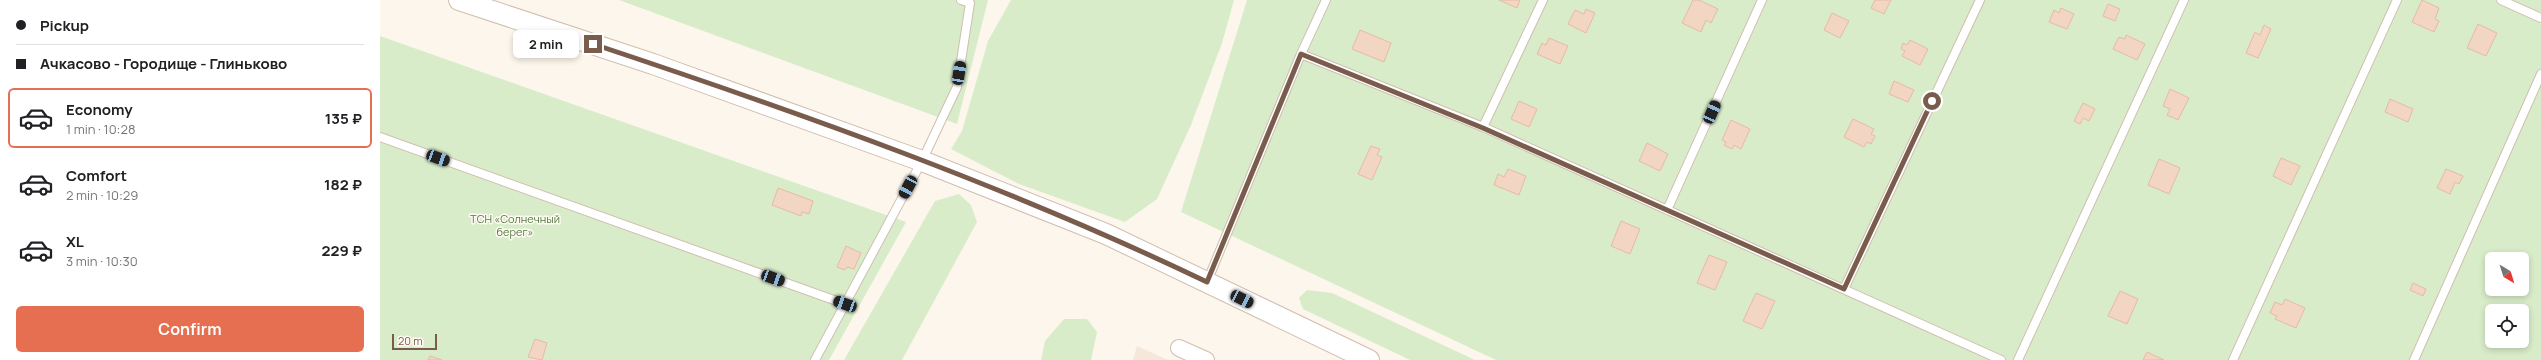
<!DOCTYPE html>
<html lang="en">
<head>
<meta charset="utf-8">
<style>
  :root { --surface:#fff; --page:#f2f2f2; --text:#202124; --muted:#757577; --line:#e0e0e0; --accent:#e76f51 }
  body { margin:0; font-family:Manrope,sans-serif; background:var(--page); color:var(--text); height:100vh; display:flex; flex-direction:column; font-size:15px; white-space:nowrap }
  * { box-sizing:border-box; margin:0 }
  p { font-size:13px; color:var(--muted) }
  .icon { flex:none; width:22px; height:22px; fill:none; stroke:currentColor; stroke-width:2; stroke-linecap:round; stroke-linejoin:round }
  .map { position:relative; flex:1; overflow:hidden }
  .panel { display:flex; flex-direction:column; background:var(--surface); width:380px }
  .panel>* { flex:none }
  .hud { display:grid; align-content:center; height:88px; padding:0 16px; background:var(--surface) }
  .needle { width:26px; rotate:142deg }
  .tools { position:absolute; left:2105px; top:252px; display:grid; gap:8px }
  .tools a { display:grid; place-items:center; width:44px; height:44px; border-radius:6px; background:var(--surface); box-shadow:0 2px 6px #0003; font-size:20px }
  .scale { position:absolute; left:12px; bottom:10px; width:45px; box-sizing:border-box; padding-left:4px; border:2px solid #7a5c4d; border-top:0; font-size:11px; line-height:14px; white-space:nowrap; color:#7a5c4d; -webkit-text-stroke:3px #fffaf3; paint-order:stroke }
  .end { position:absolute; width:18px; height:18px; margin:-9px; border:5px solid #7a5c4d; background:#fff; box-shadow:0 0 0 2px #fff }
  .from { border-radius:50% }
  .bubble { position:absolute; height:28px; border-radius:6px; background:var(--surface); box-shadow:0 2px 6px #0003; font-size:13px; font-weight:700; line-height:28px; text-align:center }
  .car { position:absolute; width:12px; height:24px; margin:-12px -6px; border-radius:5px; box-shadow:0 0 3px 1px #0007; background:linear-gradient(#222 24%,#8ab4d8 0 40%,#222 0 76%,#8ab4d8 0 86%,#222 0) }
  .hud b { display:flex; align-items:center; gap:14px; height:38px; font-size:15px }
  .hud b+b { border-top:1px solid var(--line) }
  .hud i { width:10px; height:10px; background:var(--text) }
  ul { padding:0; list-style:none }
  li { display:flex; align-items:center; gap:12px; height:60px; margin:0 8px 6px; padding:0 8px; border:2px solid transparent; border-radius:6px }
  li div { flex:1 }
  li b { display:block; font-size:15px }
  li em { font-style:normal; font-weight:700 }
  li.selected { border-color:var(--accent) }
  li>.icon { width:36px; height:36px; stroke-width:1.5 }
  .cta { display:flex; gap:8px; margin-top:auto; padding:8px 16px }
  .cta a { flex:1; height:46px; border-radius:6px; background:var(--accent); color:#fff; font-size:16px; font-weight:700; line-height:46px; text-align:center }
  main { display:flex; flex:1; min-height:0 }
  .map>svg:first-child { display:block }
</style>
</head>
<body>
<main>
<section class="panel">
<div class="hud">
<b><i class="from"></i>Pickup</b>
<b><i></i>Ачкасово - Городище - Глиньково</b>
</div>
<ul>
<li class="selected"><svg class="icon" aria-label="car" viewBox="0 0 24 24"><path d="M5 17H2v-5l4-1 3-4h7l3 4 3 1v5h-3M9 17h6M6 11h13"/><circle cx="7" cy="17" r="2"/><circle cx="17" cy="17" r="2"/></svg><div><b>Economy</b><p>1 min · 10:28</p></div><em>135 ₽</em></li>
<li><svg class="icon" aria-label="car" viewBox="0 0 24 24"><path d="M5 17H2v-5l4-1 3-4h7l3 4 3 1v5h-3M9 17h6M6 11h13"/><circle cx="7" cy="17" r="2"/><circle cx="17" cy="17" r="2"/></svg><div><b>Comfort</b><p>2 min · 10:29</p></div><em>182 ₽</em></li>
<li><svg class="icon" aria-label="car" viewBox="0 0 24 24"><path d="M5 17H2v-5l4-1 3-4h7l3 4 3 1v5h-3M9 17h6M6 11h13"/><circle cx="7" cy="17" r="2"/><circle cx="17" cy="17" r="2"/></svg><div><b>XL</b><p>3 min · 10:30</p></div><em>229 ₽</em></li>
</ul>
<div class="cta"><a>Confirm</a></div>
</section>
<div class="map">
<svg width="2161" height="360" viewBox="0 0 2161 360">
  <rect width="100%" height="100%" fill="#fdf6ec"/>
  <path fill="#f5e8da" d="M757,346L788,360H753Z"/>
  <path fill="#d8ecc9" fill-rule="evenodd" d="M239,0H608L577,124Z
    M631,0H854L842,43L811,125L777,199L745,222L639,184L571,149L582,131L608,41Z
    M867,0H2161V360H1116L801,212ZM2112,259H2142V289H2112ZM2112,311H2142V341H2112Z
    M0,36L526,222L449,360H0Z
    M579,194L591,205L597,222L522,360H464L555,201Z
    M927,290L952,293L1095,360H1030L923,309L919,298Z
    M684,319H707L717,332L711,360H661L665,341Z"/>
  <path fill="#f3d5c3" stroke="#e6bba3" d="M1119,0H1140L1137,8Z
    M1313,0H1319L1338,9L1331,23L1326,20L1321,32L1302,23Z
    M1495,0H1511L1504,14L1491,8Z
    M2042,0L2059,8L2055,19L2059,21L2054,32L2032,22Z
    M1728,4L1740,9L1735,21L1723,16Z
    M1681,8L1694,14L1687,29L1669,22L1674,10L1679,13Z
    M1206,9L1215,13L1206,33L1188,24L1195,10L1204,14Z
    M1452,13L1469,21L1460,38L1444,30Z
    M2098,24L2117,33L2106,56L2087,48Z
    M1884,25L1891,29L1878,58L1866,53L1875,32L1880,35Z
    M980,30L1011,43L1004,62L972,49Z
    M1746,35L1765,44L1757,60L1733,49L1739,37L1745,39Z
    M1169,38L1188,46L1180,64L1157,54L1162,43L1166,45Z
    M1530,40L1548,49L1540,65L1522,56L1525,51L1521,49L1523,43L1527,45Z
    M1514,81L1534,90L1528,102L1509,94Z
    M1790,89L1809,98L1798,120L1787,115L1790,109L1783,106Z
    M2010,99L2033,109L2028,122L2005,112Z
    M1139,101L1157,109L1149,127L1131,119Z
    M1703,103L1715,109L1709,121L1703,118L1700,124L1694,121Z
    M1473,119L1494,129L1491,134L1495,136L1491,144L1487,142L1484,147L1464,137Z
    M1351,120L1370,129L1361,149L1354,145L1352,149L1344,145L1346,142L1342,140Z
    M1267,143L1288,154L1280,171L1259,161Z
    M991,146L1000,149L997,155L1002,157L992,180L978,174Z
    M1901,158L1920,166L1911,185L1893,176Z
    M1779,159L1800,168L1789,194L1768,185Z
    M1128,169L1146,176L1139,195L1114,185L1118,174L1124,177Z
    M2066,169L2083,176L2079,184L2075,182L2070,194L2057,188Z
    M398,188L433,201L429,214L422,212L421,216L392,205Z
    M1241,221L1260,229L1250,254L1231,246Z
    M466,246L481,253L474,269L467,267L465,270L457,267Z
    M1329,255L1347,262L1335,290L1317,283Z
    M2033,283L2046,289L2043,296L2030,290Z
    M1740,291L1758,299L1747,324L1728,316Z
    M1376,293L1395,301L1382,329L1363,321Z
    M1905,299L1925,308L1916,328L1895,319L1897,316L1890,313L1895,302L1902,305Z
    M155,339L167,343L162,360L148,357Z
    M1767,352L1784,360H1763Z
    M50,356L62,360H48Z"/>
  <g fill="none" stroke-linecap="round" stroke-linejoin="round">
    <defs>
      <path id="service" d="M2121,0L2161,18
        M921,54L946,0
        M1103,127L1163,0
        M0,137L465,304
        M1287,210L1382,0
        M827,282L921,54L1103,127L1621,360
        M1464,289L1600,0
        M435,360L542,161L577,87L590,3L581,0
        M1638,360L1804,0
        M1853,360L2017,0
        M2034,360L2161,74"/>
      <path id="minor" d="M799,348L826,360"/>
      <path id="tertiary" d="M79,0L273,64L542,161L726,234L989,360"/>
    </defs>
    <use href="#service" stroke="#d1beb0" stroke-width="10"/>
    <use href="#minor" stroke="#d1beb0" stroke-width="18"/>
    <use href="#tertiary" stroke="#d1beb0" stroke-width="22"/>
    <use href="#service" stroke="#fff" stroke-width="8"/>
    <use href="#minor" stroke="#fff" stroke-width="16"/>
    <use href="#tertiary" stroke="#fff" stroke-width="20"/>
  </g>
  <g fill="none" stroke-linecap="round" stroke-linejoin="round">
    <path stroke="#7a5c4d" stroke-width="5" d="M213,44C421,113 629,187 827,282L921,54L1103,128L1464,289L1552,101"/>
  </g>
  <g text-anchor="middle" stroke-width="3" stroke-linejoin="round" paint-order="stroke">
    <g font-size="11" fill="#537a41" stroke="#fffaf3">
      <text x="135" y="223">ТСН «Солнечный<tspan x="135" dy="13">берег»</tspan></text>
    </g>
  </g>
</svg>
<div class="tools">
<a><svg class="needle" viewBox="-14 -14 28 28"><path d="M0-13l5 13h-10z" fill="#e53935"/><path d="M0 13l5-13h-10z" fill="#757577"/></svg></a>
<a><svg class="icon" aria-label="locate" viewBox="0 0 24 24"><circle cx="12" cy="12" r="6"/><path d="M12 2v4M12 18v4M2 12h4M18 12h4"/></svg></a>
</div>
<div class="scale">20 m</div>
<i class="end from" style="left:1552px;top:101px"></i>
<i class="end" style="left:213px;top:44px"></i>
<div class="bubble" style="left:133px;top:30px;width:66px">2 min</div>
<i class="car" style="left:579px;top:73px;rotate:9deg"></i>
<i class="car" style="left:1332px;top:112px;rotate:24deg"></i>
<i class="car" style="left:58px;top:158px;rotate:110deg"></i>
<i class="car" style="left:528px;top:187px;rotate:208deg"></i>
<i class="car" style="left:393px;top:278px;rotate:110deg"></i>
<i class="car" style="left:862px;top:299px;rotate:116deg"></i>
<i class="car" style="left:465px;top:304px;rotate:290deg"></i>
</div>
</main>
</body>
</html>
